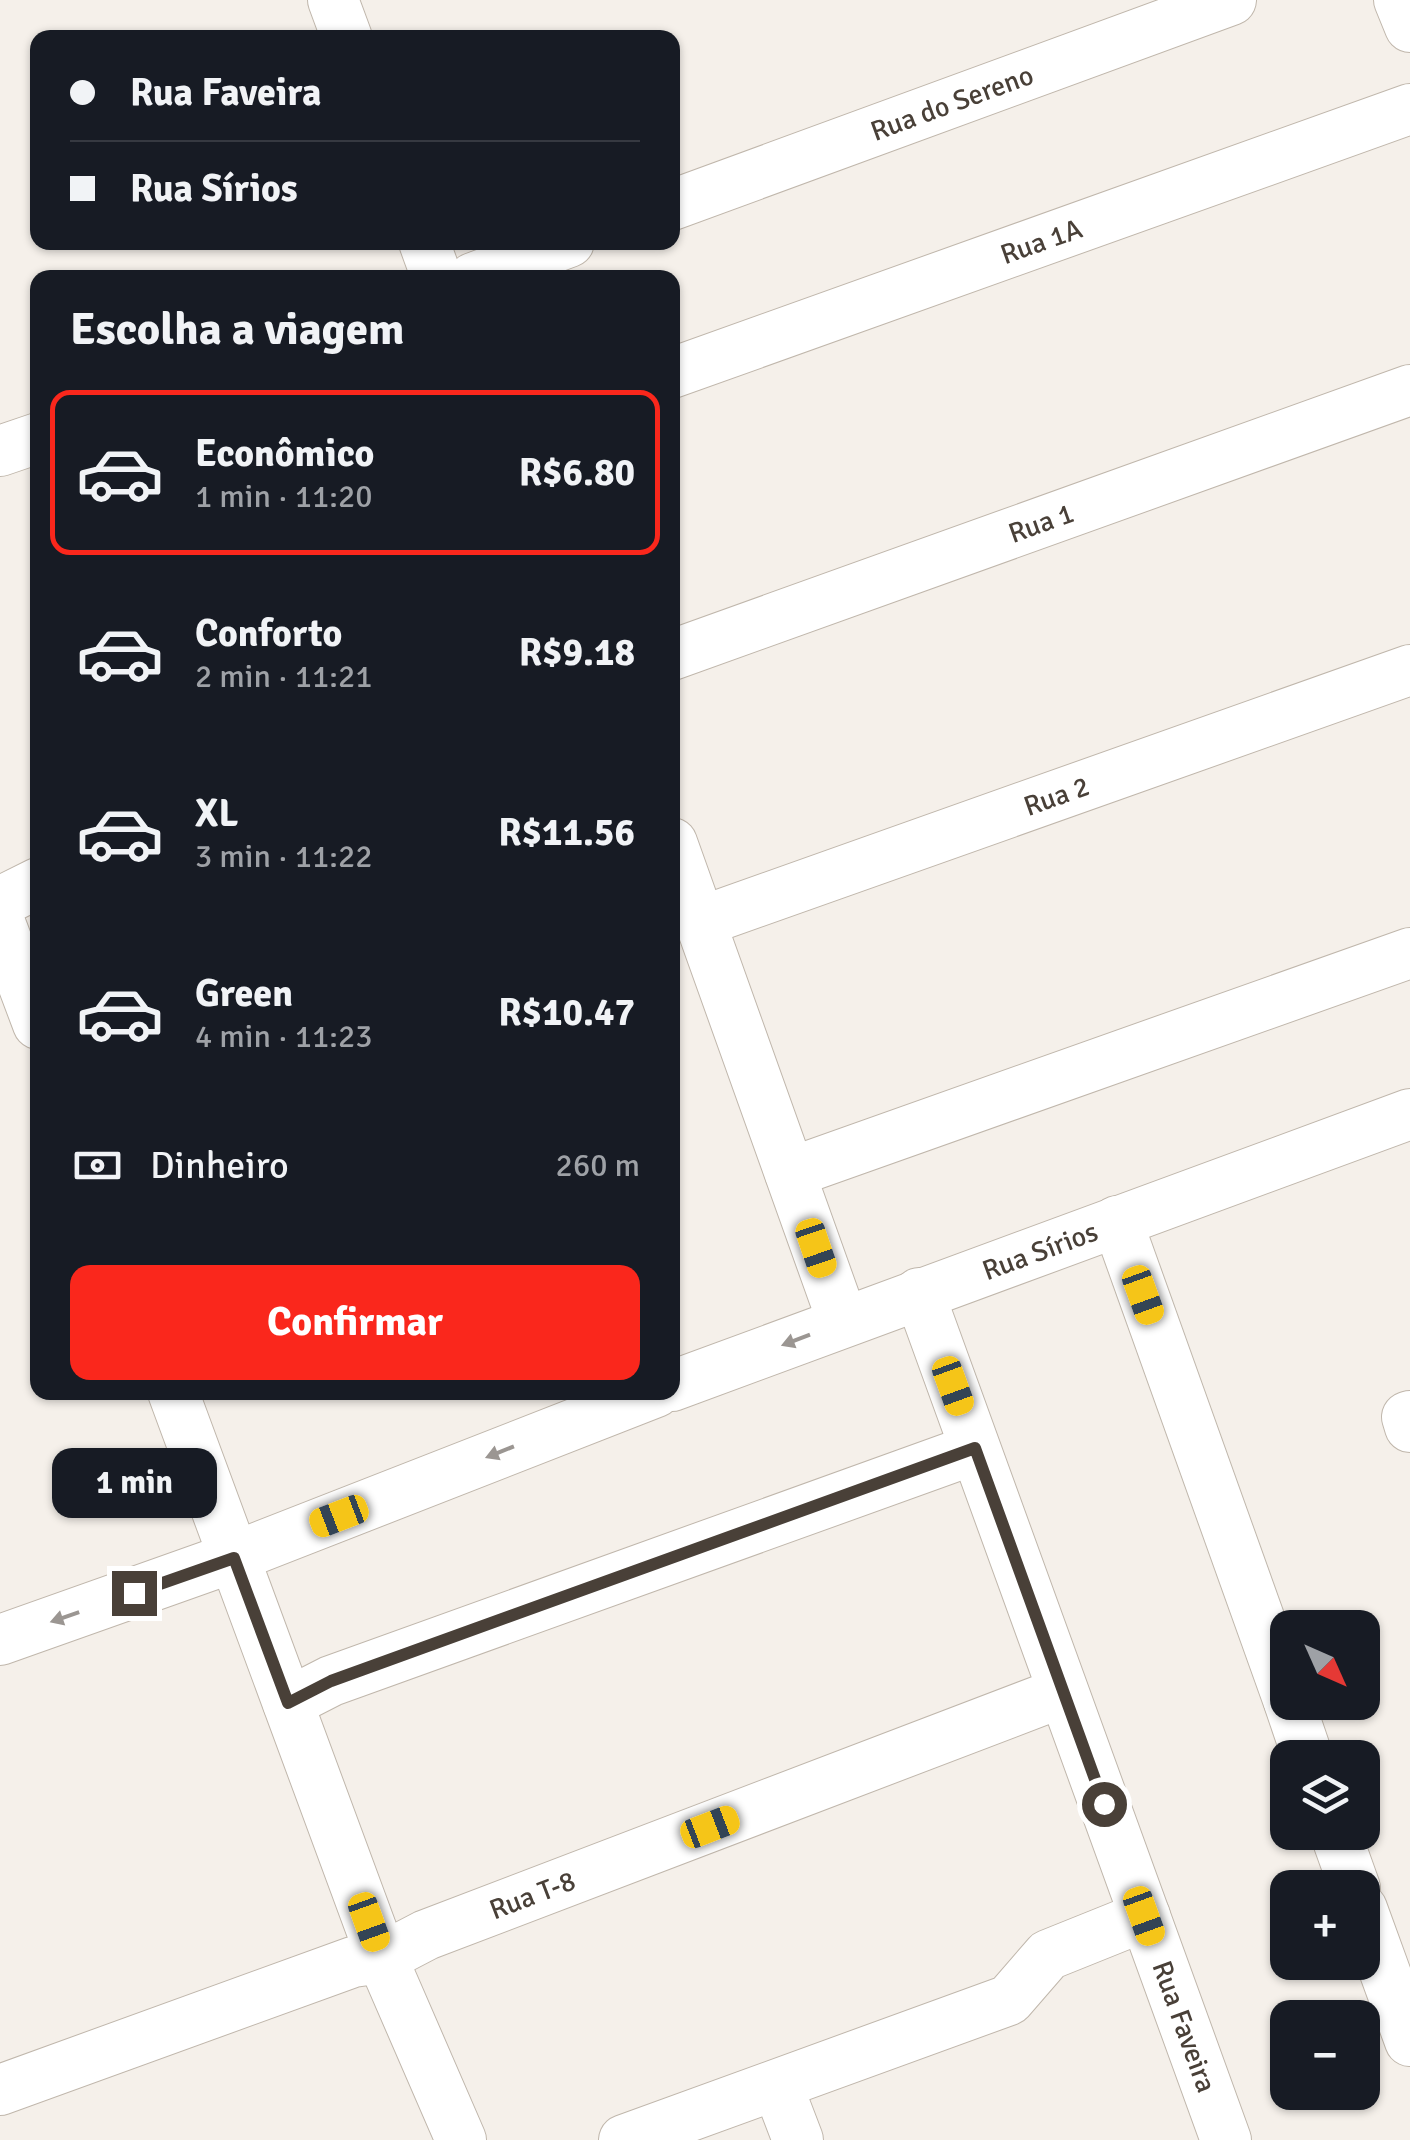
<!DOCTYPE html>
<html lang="pt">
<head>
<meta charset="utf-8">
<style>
  :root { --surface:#171b24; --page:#20242c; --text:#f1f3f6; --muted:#9ea1a6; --line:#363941; --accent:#fa271c }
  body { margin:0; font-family:Signika,sans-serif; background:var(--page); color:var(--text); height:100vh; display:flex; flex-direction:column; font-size:38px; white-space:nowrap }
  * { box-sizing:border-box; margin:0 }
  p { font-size:32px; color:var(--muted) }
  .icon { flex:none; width:55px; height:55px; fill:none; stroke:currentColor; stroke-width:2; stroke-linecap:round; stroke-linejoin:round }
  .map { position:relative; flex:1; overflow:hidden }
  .drawer { position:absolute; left:30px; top:270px; width:650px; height:1130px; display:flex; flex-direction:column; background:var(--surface); border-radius:20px; box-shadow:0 2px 8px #0004 }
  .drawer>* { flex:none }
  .guide { position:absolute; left:30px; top:30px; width:650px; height:220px; border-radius:20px; box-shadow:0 2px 8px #0004; display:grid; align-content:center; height:220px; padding:0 40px; background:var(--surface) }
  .needle { width:65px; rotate:135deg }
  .fabs { position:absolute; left:1270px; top:1610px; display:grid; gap:20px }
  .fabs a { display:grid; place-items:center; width:110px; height:110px; border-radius:20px; background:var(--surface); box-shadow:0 2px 8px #0004; font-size:50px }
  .end { position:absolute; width:45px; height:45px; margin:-22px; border:12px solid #494038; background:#fff; box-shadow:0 0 0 5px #fff }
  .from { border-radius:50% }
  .bubble { position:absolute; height:70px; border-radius:20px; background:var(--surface); box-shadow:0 2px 8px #0004; font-size:32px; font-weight:800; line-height:70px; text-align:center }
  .car { position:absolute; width:30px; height:60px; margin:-30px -15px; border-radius:12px; box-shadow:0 0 8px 2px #0007; background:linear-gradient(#f5c518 24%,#345 0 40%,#f5c518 0 76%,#345 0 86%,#f5c518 0) }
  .guide b { display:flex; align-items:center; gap:35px; height:95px; font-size:38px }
  .guide b+b { border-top:2px solid var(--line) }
  .guide i { width:25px; height:25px; background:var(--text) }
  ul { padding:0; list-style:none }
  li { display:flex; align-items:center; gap:30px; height:165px; margin:0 20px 15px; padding:0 20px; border:5px solid transparent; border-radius:20px }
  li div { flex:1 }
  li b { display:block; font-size:38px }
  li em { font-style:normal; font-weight:800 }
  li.selected { border-color:var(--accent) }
  li>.icon { width:90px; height:90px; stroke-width:1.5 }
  h2 { padding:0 40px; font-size:45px; line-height:120px }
  .pay { display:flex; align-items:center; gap:25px; height:110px; padding:0 40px; font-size:38px }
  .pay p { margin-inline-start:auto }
  .primary-button { display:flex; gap:20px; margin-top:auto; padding:20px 40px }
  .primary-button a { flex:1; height:115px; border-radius:20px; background:var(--accent); color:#fff; font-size:40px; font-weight:800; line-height:115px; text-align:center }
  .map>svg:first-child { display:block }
</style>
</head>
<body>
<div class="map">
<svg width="1410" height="2140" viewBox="0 0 1410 2140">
  <rect width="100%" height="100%" fill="#f5f0ea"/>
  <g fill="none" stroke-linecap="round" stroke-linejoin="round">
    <defs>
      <g id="minor">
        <path d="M333,0L347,38"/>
        <path d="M1399,0L1410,27"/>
        <path id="s1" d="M672,205L1231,0"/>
        <path d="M424,242L437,278"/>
        <path d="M473,278L569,242"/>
        <path id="s2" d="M672,373L1410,109"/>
        <path d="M0,451L38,438"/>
        <path id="s3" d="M672,655L1410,390"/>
        <path d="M672,843L843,1322"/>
        <path d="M0,902L38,883"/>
        <path id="s4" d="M700,922L1410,670"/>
        <path d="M0,923L38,1024"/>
        <path d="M790,1173L1410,953"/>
        <path d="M1117,1221L1288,1699"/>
        <path id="s5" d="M919,1293L1226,2140"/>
        <path id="s6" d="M672,1386L1410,1114"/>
        <path d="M173,1392L382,1958L461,2140"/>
        <path d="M1410,1416L1407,1417L1410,1427"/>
        <path d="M0,1640L234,1557L656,1392"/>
        <path d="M1289,1702L1308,1758"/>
        <path d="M288,1703L331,1681L975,1449"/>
        <path d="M1335,1832L1355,1888"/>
        <path d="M1362,1909L1410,2041"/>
        <path d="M777,2085L798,2140"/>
        <path id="s7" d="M0,2090L353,1962L382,1958L426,1935L1063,1692"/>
        <path d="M624,2140L1009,2000L1048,1955L1145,1916"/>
      </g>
    </defs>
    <use href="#minor" stroke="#c0b7ac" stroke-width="52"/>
    <use href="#minor" stroke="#fff" stroke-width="50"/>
  </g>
  <defs><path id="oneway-solid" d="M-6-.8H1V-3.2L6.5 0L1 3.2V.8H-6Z" transform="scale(2.5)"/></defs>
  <g fill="#9b9692">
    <use href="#oneway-solid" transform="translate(796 1340) rotate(159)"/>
    <use href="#oneway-solid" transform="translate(500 1452) rotate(158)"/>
    <use href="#oneway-solid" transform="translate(65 1617) rotate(161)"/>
  </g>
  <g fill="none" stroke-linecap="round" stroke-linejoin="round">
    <path stroke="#494038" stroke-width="12" d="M134,1593L234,1558L288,1703L331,1681L975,1448L1104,1804"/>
  </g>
  <g text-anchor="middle" stroke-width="9" stroke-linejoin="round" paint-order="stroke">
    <g font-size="28" fill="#494038" stroke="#fff">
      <text dy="10" stroke="none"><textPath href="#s1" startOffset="298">Rua do Sereno</textPath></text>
      <text dy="10" stroke="none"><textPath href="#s2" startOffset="392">Rua 1A</textPath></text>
      <text dy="10" stroke="none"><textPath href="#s3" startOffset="392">Rua 1</textPath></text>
      <text dy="10" stroke="none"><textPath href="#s4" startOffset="378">Rua 2</textPath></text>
      <text dy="10" stroke="none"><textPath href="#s6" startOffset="392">Rua Sírios</textPath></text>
      <text dy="10" stroke="none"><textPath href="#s7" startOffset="568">Rua T-8</textPath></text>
      <text dy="10" stroke="none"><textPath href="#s5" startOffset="780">Rua Faveira</textPath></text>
    </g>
  </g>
</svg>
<div class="fabs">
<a><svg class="needle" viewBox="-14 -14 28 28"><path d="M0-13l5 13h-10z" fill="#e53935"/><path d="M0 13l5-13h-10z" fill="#9ea1a6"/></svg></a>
<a><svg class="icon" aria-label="layers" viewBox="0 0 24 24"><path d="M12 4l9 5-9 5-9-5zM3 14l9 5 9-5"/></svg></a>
<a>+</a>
<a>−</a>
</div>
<i class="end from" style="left:1104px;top:1804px"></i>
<i class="end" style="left:134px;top:1593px"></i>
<div class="bubble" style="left:52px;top:1448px;width:165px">1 min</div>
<i class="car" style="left:816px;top:1248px;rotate:161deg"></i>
<i class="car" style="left:1143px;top:1295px;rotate:160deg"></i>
<i class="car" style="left:953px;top:1386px;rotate:160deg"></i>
<i class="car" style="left:339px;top:1516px;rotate:249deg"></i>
<i class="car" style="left:710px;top:1827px;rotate:69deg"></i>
<i class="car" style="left:1144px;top:1916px;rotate:160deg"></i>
<i class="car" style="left:369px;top:1922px;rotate:160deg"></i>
<div class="guide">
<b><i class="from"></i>Rua Faveira</b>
<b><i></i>Rua Sírios</b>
</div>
<section class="drawer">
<h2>Escolha a viagem</h2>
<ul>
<li class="selected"><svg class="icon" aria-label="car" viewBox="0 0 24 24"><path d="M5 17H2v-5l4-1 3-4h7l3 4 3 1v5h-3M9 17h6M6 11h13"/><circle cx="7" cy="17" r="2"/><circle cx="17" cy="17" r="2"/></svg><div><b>Econômico</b><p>1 min · 11:20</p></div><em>R$6.80</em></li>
<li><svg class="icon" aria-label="car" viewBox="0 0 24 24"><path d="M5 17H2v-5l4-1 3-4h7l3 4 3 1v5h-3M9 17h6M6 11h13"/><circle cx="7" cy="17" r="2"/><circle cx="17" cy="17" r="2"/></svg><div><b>Conforto</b><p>2 min · 11:21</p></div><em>R$9.18</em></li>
<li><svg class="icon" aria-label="car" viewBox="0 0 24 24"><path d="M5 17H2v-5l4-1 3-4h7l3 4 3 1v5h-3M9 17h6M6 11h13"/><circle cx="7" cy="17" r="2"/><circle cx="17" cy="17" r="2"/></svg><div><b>XL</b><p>3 min · 11:22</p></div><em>R$11.56</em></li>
<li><svg class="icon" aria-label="car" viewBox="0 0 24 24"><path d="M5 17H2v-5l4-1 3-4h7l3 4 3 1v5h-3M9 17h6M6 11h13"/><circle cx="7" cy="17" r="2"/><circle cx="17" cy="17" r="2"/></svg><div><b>Green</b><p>4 min · 11:23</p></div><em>R$10.47</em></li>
</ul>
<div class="pay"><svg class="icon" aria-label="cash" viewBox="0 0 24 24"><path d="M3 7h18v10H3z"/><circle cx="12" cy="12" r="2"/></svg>Dinheiro<p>260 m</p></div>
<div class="primary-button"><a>Confirmar</a></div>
</section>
</div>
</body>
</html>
